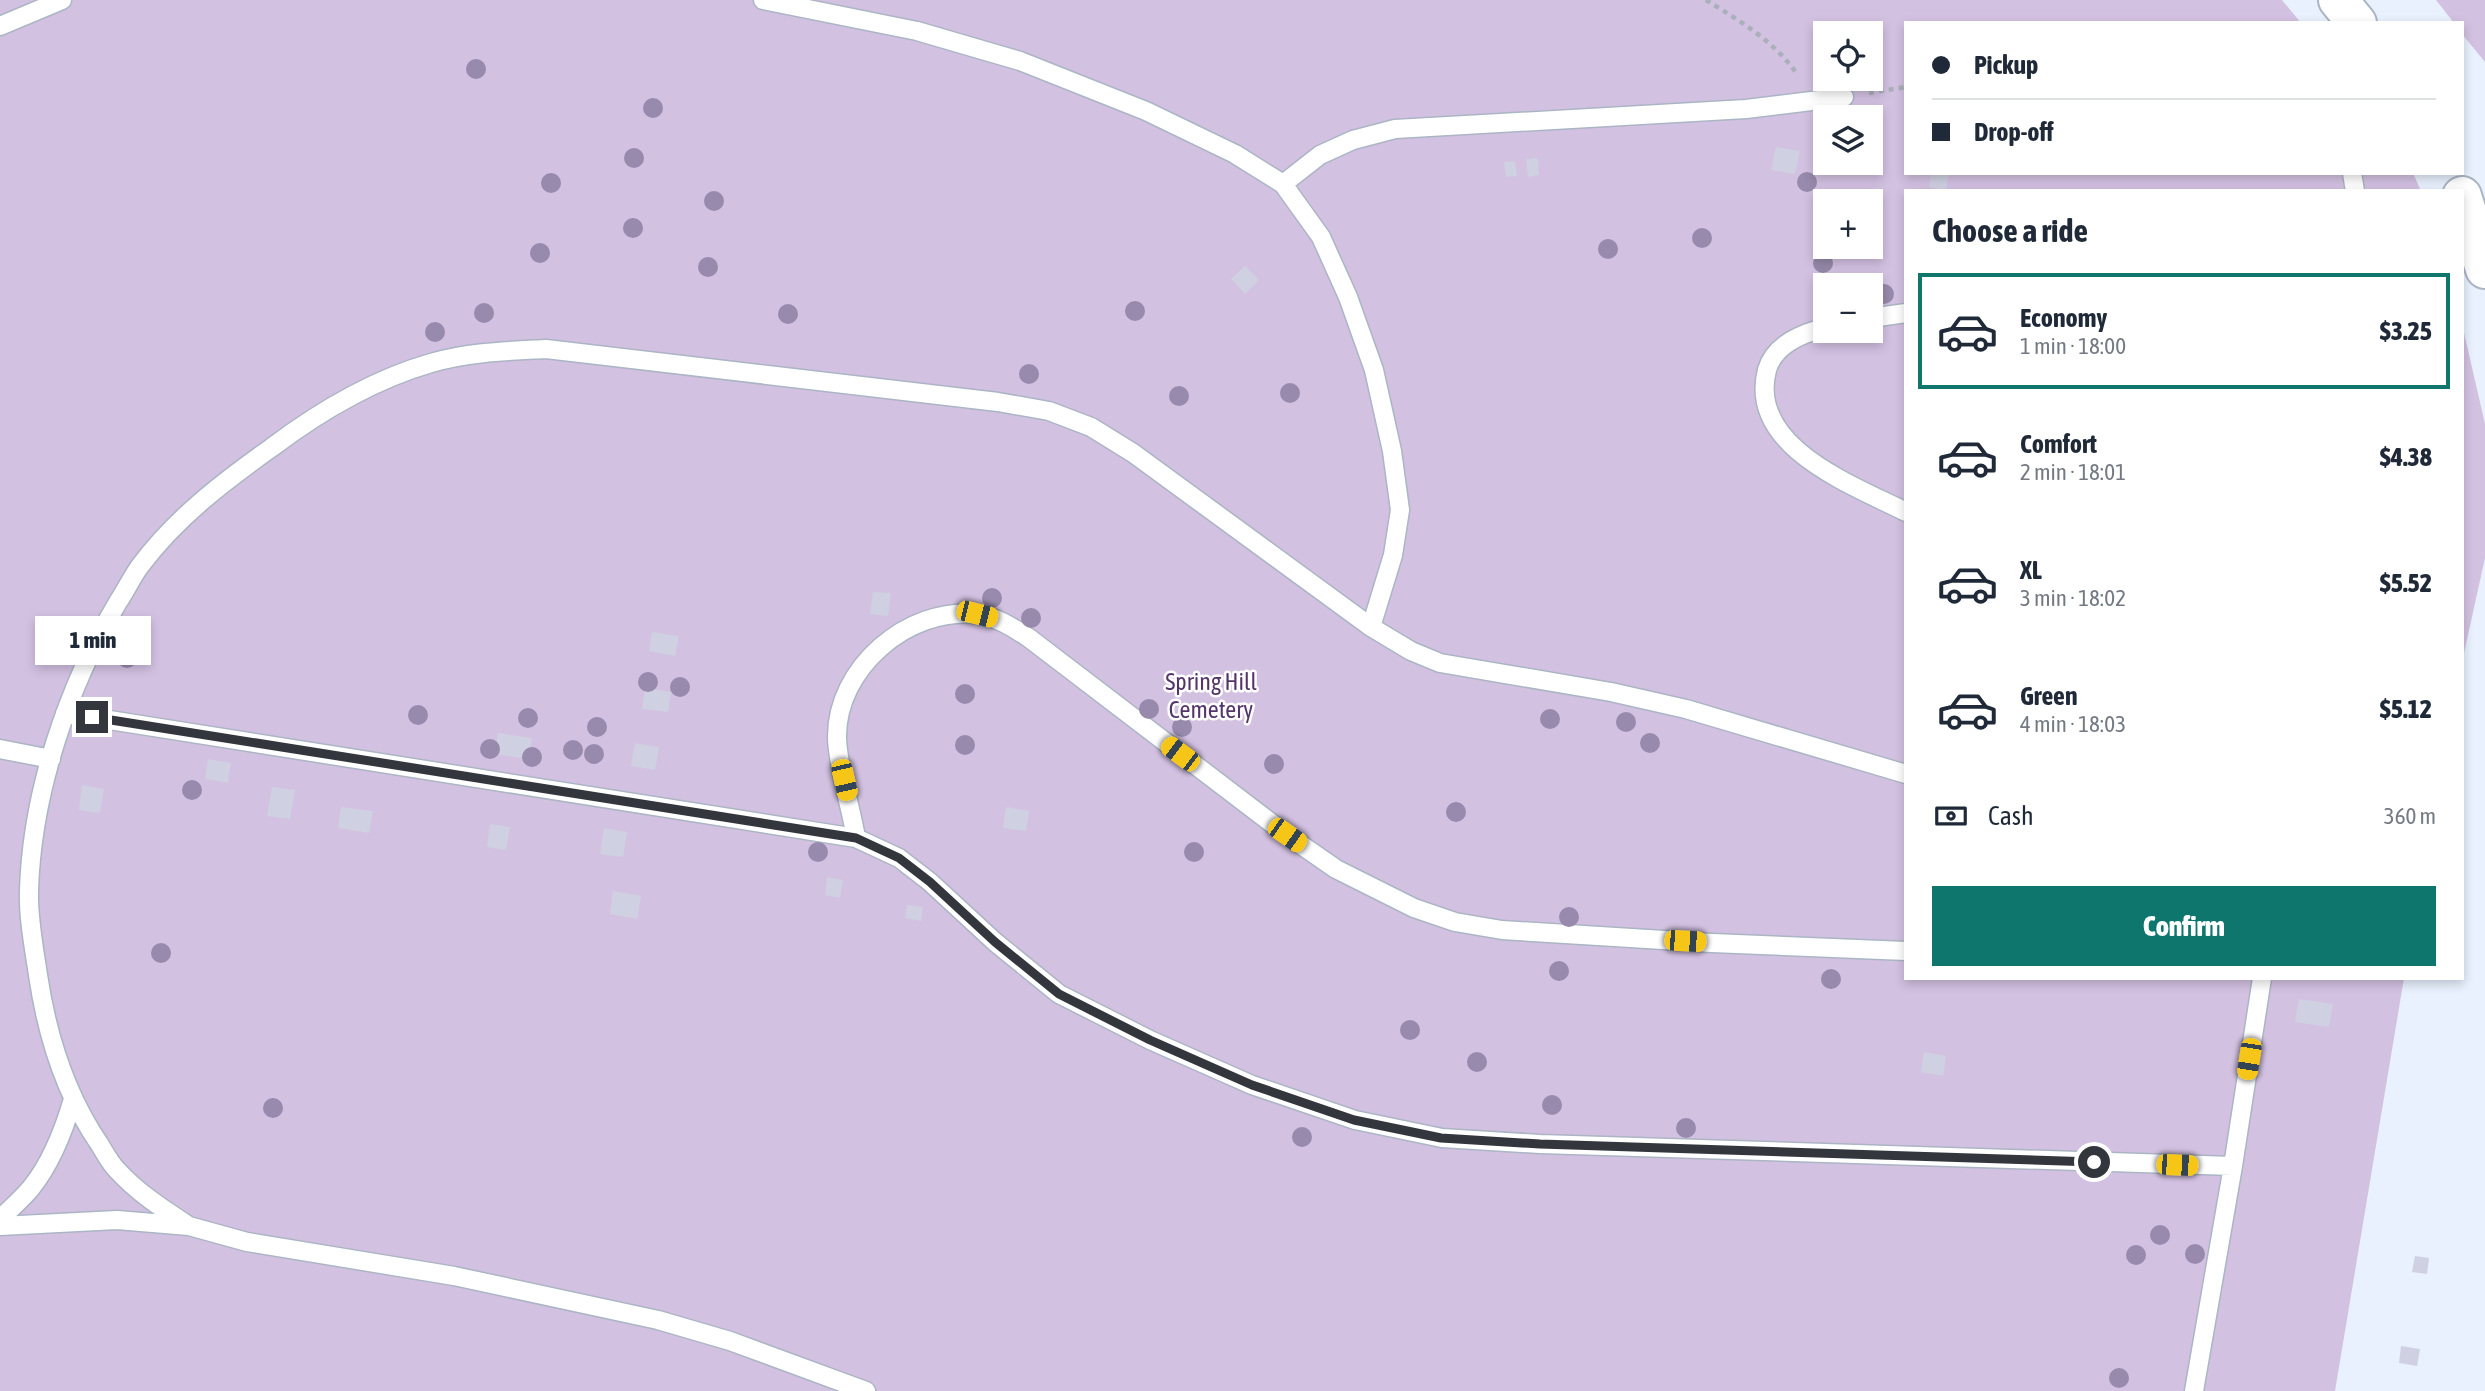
<!DOCTYPE html>
<html lang="en">
<head>
<meta charset="utf-8">
<style>
  :root { --surface:#fff; --page:#f2f2f3; --text:#1f2937; --muted:#747a83; --line:#e0e1e3; --accent:#0f766e }
  body { margin:0; font-family:"Asap Condensed",sans-serif; background:var(--page); color:var(--text); height:100vh; display:flex; flex-direction:column; font-size:26px; white-space:nowrap }
  * { box-sizing:border-box; margin:0 }
  p { font-size:23px; color:var(--muted) }
  .icon { flex:none; width:38px; height:38px; fill:none; stroke:currentColor; stroke-width:2; stroke-linecap:round; stroke-linejoin:round }
  .map { position:relative; flex:1; overflow:hidden }
  .panel { position:absolute; left:1904px; top:189px; width:560px; height:791px; display:flex; flex-direction:column; background:var(--surface); border-radius:0px; box-shadow:0 4px 10px #0003 }
  .panel>* { flex:none }
  .hud { position:absolute; left:1904px; top:21px; width:560px; height:154px; border-radius:0px; box-shadow:0 4px 10px #0003; display:grid; align-content:center; height:154px; padding:0 28px; background:var(--surface) }
  .fabs { position:absolute; left:1813px; top:21px; display:grid; gap:14px }
  .fabs a { display:grid; place-items:center; width:70px; height:70px; border-radius:0px; background:var(--surface); box-shadow:0 4px 10px #0003; font-size:35px }
  .end { position:absolute; width:32px; height:32px; margin:-16px; border:9px solid #33373d; background:#fff; box-shadow:0 0 0 4px #fff }
  .from { border-radius:50% }
  .bubble { position:absolute; height:49px; border-radius:0px; background:var(--surface); box-shadow:0 4px 10px #0003; font-size:23px; font-weight:800; line-height:49px; text-align:center }
  .car { position:absolute; width:21px; height:42px; margin:-21px -10px; border-radius:9px; box-shadow:0 0 5px 2px #0007; background:linear-gradient(#f5c518 24%,#345 0 40%,#f5c518 0 76%,#345 0 86%,#f5c518 0) }
  .hud b { display:flex; align-items:center; gap:24px; height:66px; font-size:26px }
  .hud b+b { border-top:2px solid var(--line) }
  .hud i { width:18px; height:18px; background:var(--text) }
  ul { padding:0; list-style:none }
  li { display:flex; align-items:center; gap:21px; height:116px; margin:0 14px 10px; padding:0 14px; border:4px solid transparent; border-radius:0px }
  li div { flex:1 }
  li b { display:block; font-size:26px }
  li em { font-style:normal; font-weight:800 }
  li.active { border-color:var(--accent) }
  li>.icon { width:63px; height:63px; stroke-width:1.5 }
  h2 { padding:0 28px; font-size:32px; line-height:84px }
  .pay { display:flex; align-items:center; gap:18px; height:77px; padding:0 28px; font-size:26px }
  .pay p { margin-inline-start:auto }
  .cta { display:flex; gap:14px; margin-top:auto; padding:14px 28px }
  .cta a { flex:1; height:80px; border-radius:0px; background:var(--accent); color:#fff; font-size:28px; font-weight:800; line-height:80px; text-align:center }
  .map>svg:first-child { display:block }
</style>
</head>
<body>
<div class="map">
<svg width="2485" height="1391" viewBox="0 0 2485 1391">
  <rect width="100%" height="100%" fill="#e8f1fd"/>
  <path fill="#d3c1e2" fill-rule="evenodd" d="M0,0H2282L2301,23H1906V173H2413L2421,191H1906V978H2404L2335,1391H0ZM1825,33H1871V79H1825ZM1825,117H1871V163H1825ZM1825,201H1871V247H1825ZM1825,285H1871V331H1825Z
    M2436,0H2485V62L2462,34V23H2454Z
    M2462,324L2485,424V558L2462,662Z"/>
  <path fill="#cfd0e1" d="M1776,147L1800,151L1795,174L1771,170Z
    M1538,158L1539,175L1528,177L1526,159Z
    M1515,161L1517,176L1506,177L1504,162Z
    M1931,173H1949L1946,190L1929,187Z
    M1245,266L1259,280L1245,294L1231,279Z
    M873,592L891,593L888,616L870,614Z
    M652,632L679,636L675,656L649,651Z
    M645,688L671,692L668,712L642,709Z
    M498,733L532,738L528,759L495,754Z
    M635,743L659,747L655,770L631,766Z
    M208,759L231,763L228,783L205,779Z
    M82,785L104,789L100,813L79,810Z
    M272,787L295,790L290,819L267,816Z
    M341,807L373,811L369,833L338,828Z
    M1006,807L1029,811L1026,831L1003,828Z
    M490,824L510,827L506,850L487,847Z
    M604,828L627,832L623,857L600,854Z
    M827,877L843,880L840,898L825,895Z
    M613,891L641,896L637,919L610,914Z
    M907,905L923,907L921,921L905,918Z
    M2299,999L2333,1004L2329,1027L2295,1022Z
    M1924,1052L1946,1056L1943,1076L1921,1072Z
    M2415,1256L2429,1258L2427,1274L2412,1272Z
    M2401,1346L2420,1349L2417,1366L2399,1363Z"/>
  <g fill="none" stroke-linecap="round" stroke-linejoin="round">
    <defs>
      <path id="service" d="M763,0L917,31L1020,61L1146,111L1235,154L1283,184L1321,237L1348,297L1374,370L1392,451L1400,510L1393,555L1371,627
        M0,26L62,0
        M2352,173L2355,191
        M1283,184L1320,155L1353,140L1395,129L1746,109L1844,97
        M1871,318L1906,313
        M1825,328C1802,333 1774,345 1767,370C1747,447 1853,485 1906,512
        M65,713L856,838L899,858L930,882L995,942L1059,994L1150,1040L1252,1085L1355,1120L1442,1138L1540,1144L2233,1166
        M0,749L51,759
        M856,838C851,807 838,769 837,738C836,668 908,607 976,614C997,617 1012,627 1029,638L1287,835L1336,869L1414,908L1455,922L1502,930L1712,943L1906,951
        M0,1219C10,1209 22,1199 31,1188C52,1162 64,1130 73,1099
        M0,1226L117,1220L189,1226L247,1242L454,1276L658,1320L730,1341L866,1391
        M189,1226C163,1209 138,1193 117,1170C110,1163 105,1153 100,1145C65,1094 47,1036 38,975C34,948 28,918 29,890C32,792 68,686 118,602C126,590 132,577 140,566C176,518 223,482 271,448C320,411 372,380 431,363C468,352 508,351 546,349L998,402L1049,411L1091,427L1133,453L1371,627L1411,651L1440,663L1611,692L1686,709L1906,774
        M2194,1391L2233,1166L2262,978"/>
      <path id="secondary" d="M2338,0L2357,23
        M2462,196L2485,269"/>
    </defs>
    <use href="#service" stroke="#abb5c4" stroke-width="21"/>
    <use href="#secondary" stroke="#abb5c4" stroke-width="42"/>
    <path stroke="#a9b0ba" stroke-width="4.5" stroke-dasharray="5 5" stroke-linecap="butt" d="M1706,0C1740,21 1774,41 1797,74
      M1869,93L1906,87"/>
    <use href="#service" stroke="#fff" stroke-width="18"/>
    <use href="#secondary" stroke="#fff" stroke-width="38"/>
  </g>
  <g fill="#978aac">
    <circle cx="476" cy="69" r="10"/>
    <circle cx="653" cy="108" r="10"/>
    <circle cx="634" cy="158" r="10"/>
    <circle cx="1807" cy="182" r="10"/>
    <circle cx="551" cy="183" r="10"/>
    <circle cx="714" cy="201" r="10"/>
    <circle cx="633" cy="228" r="10"/>
    <circle cx="1702" cy="238" r="10"/>
    <circle cx="1608" cy="249" r="10"/>
    <circle cx="540" cy="253" r="10"/>
    <circle cx="1823" cy="263" r="10"/>
    <circle cx="708" cy="267" r="10"/>
    <circle cx="1884" cy="294" r="10"/>
    <circle cx="1135" cy="311" r="10"/>
    <circle cx="484" cy="313" r="10"/>
    <circle cx="788" cy="314" r="10"/>
    <circle cx="435" cy="332" r="10"/>
    <circle cx="1029" cy="374" r="10"/>
    <circle cx="1290" cy="393" r="10"/>
    <circle cx="1179" cy="396" r="10"/>
    <circle cx="992" cy="598" r="10"/>
    <circle cx="1031" cy="618" r="10"/>
    <circle cx="127" cy="658" r="10"/>
    <circle cx="648" cy="682" r="10"/>
    <circle cx="680" cy="687" r="10"/>
    <circle cx="965" cy="694" r="10"/>
    <circle cx="1149" cy="709" r="10"/>
    <circle cx="418" cy="715" r="10"/>
    <circle cx="528" cy="718" r="10"/>
    <circle cx="1550" cy="719" r="10"/>
    <circle cx="1626" cy="722" r="10"/>
    <circle cx="597" cy="727" r="10"/>
    <circle cx="1182" cy="727" r="10"/>
    <circle cx="1650" cy="743" r="10"/>
    <circle cx="965" cy="745" r="10"/>
    <circle cx="490" cy="749" r="10"/>
    <circle cx="573" cy="750" r="10"/>
    <circle cx="594" cy="754" r="10"/>
    <circle cx="532" cy="757" r="10"/>
    <circle cx="1274" cy="764" r="10"/>
    <circle cx="192" cy="790" r="10"/>
    <circle cx="1456" cy="812" r="10"/>
    <circle cx="818" cy="852" r="10"/>
    <circle cx="1194" cy="852" r="10"/>
    <circle cx="1569" cy="917" r="10"/>
    <circle cx="161" cy="953" r="10"/>
    <circle cx="1559" cy="971" r="10"/>
    <circle cx="1831" cy="979" r="10"/>
    <circle cx="1410" cy="1030" r="10"/>
    <circle cx="1477" cy="1062" r="10"/>
    <circle cx="1552" cy="1105" r="10"/>
    <circle cx="273" cy="1108" r="10"/>
    <circle cx="1686" cy="1128" r="10"/>
    <circle cx="1302" cy="1137" r="10"/>
    <circle cx="2160" cy="1235" r="10"/>
    <circle cx="2195" cy="1254" r="10"/>
    <circle cx="2136" cy="1255" r="10"/>
    <circle cx="2119" cy="1378" r="10"/>
  </g>
  <g fill="none" stroke-linecap="round" stroke-linejoin="round">
    <path stroke="#33373d" stroke-width="9" d="M92,717L856,838L899,858L930,882L995,942L1059,994L1150,1040L1252,1085L1354,1120L1441,1138L1540,1144L2094,1162"/>
  </g>
  <g text-anchor="middle" stroke-width="5" stroke-linejoin="round" paint-order="stroke">
    <g font-size="24" fill="#543569" stroke="#fdfdfd">
      <text x="1211" y="690">Spring Hill<tspan x="1211" dy="28">Cemetery</tspan></text>
    </g>
  </g>
</svg>
<div class="fabs">
<a><svg class="icon" aria-label="locate" viewBox="0 0 24 24"><circle cx="12" cy="12" r="6"/><path d="M12 2v4M12 18v4M2 12h4M18 12h4"/></svg></a>
<a><svg class="icon" aria-label="layers" viewBox="0 0 24 24"><path d="M12 4l9 5-9 5-9-5zM3 14l9 5 9-5"/></svg></a>
<a>+</a>
<a>−</a>
</div>
<i class="end from" style="left:2094px;top:1162px"></i>
<i class="end" style="left:92px;top:717px"></i>
<div class="bubble" style="left:35px;top:616px;width:116px">1 min</div>
<i class="car" style="left:977px;top:614px;rotate:104deg"></i>
<i class="car" style="left:1180px;top:754px;rotate:307deg"></i>
<i class="car" style="left:844px;top:780px;rotate:167deg"></i>
<i class="car" style="left:1287px;top:835px;rotate:125deg"></i>
<i class="car" style="left:1685px;top:941px;rotate:93deg"></i>
<i class="car" style="left:2249px;top:1059px;rotate:189deg"></i>
<i class="car" style="left:2177px;top:1165px;rotate:92deg"></i>
<div class="hud">
<b><i class="from"></i>Pickup</b>
<b><i></i>Drop-off</b>
</div>
<section class="panel">
<h2>Choose a ride</h2>
<ul>
<li class="active"><svg class="icon" aria-label="car" viewBox="0 0 24 24"><path d="M5 17H2v-5l4-1 3-4h7l3 4 3 1v5h-3M9 17h6M6 11h13"/><circle cx="7" cy="17" r="2"/><circle cx="17" cy="17" r="2"/></svg><div><b>Economy</b><p>1 min · 18:00</p></div><em>$3.25</em></li>
<li><svg class="icon" aria-label="car" viewBox="0 0 24 24"><path d="M5 17H2v-5l4-1 3-4h7l3 4 3 1v5h-3M9 17h6M6 11h13"/><circle cx="7" cy="17" r="2"/><circle cx="17" cy="17" r="2"/></svg><div><b>Comfort</b><p>2 min · 18:01</p></div><em>$4.38</em></li>
<li><svg class="icon" aria-label="car" viewBox="0 0 24 24"><path d="M5 17H2v-5l4-1 3-4h7l3 4 3 1v5h-3M9 17h6M6 11h13"/><circle cx="7" cy="17" r="2"/><circle cx="17" cy="17" r="2"/></svg><div><b>XL</b><p>3 min · 18:02</p></div><em>$5.52</em></li>
<li><svg class="icon" aria-label="car" viewBox="0 0 24 24"><path d="M5 17H2v-5l4-1 3-4h7l3 4 3 1v5h-3M9 17h6M6 11h13"/><circle cx="7" cy="17" r="2"/><circle cx="17" cy="17" r="2"/></svg><div><b>Green</b><p>4 min · 18:03</p></div><em>$5.12</em></li>
</ul>
<div class="pay"><svg class="icon" aria-label="cash" viewBox="0 0 24 24"><path d="M3 7h18v10H3z"/><circle cx="12" cy="12" r="2"/></svg>Cash<p>360 m</p></div>
<div class="cta"><a>Confirm</a></div>
</section>
</div>
</body>
</html>
